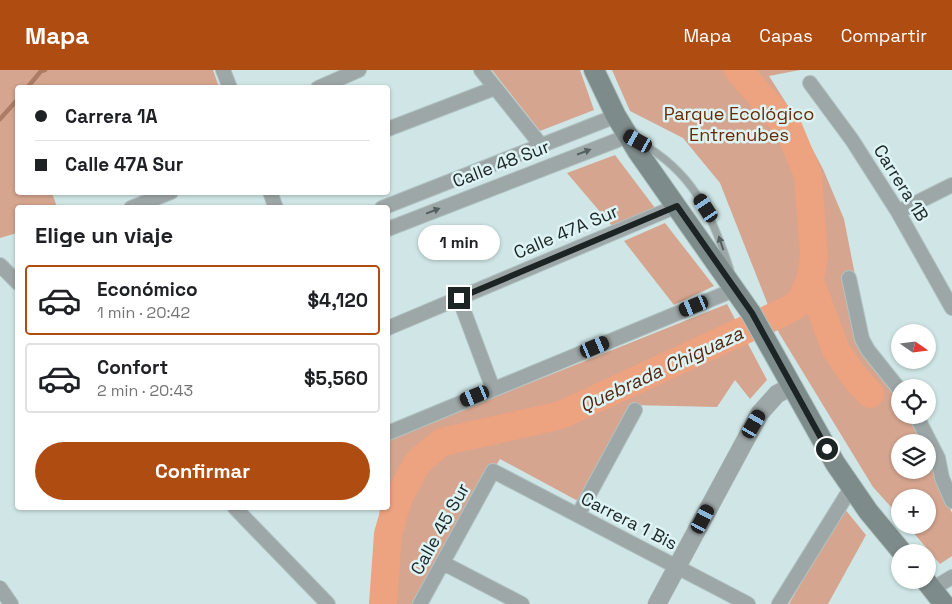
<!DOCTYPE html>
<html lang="es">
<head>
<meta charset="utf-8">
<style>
  :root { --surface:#fff; --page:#f2f2f2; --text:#202124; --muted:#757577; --line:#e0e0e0; --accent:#af4c12 }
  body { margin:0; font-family:"Space Grotesk",sans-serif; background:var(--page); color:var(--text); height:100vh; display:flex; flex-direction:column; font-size:19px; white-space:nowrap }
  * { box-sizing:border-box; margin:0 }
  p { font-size:16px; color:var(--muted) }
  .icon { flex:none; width:28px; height:28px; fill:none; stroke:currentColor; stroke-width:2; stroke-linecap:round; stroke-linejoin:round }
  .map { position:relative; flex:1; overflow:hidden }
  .panel { position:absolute; left:15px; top:135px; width:375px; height:305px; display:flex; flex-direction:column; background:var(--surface); border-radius:5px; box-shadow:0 1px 4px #0004 }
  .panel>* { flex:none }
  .hud { position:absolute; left:15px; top:15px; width:375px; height:110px; border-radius:5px; box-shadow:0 1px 4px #0004; display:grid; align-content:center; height:110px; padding:0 20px; background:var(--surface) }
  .needle { width:32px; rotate:104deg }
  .buttons { position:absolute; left:891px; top:254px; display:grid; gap:10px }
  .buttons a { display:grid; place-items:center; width:45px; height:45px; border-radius:50%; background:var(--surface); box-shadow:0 1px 4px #0004; font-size:25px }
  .end { position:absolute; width:22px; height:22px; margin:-11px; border:6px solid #1c2424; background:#fff; box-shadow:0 0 0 2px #fff }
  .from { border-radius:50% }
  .bubble { position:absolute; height:35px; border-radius:18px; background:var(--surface); box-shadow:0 1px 4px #0004; font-size:16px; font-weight:600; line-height:35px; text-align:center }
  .car { position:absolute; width:15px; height:30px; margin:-15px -8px; border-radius:6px; box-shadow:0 0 4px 1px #0007; background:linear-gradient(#222 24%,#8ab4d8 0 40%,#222 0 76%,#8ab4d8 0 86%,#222 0) }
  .hud b { display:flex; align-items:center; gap:18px; height:48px; font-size:19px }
  .hud b+b { border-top:1px solid var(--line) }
  .hud i { width:12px; height:12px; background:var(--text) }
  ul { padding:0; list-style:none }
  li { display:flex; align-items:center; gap:15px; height:70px; margin:0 10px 8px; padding:0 10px; border:2px solid var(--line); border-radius:5px }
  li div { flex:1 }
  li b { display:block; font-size:19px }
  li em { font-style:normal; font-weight:600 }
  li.active { border-color:var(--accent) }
  li>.icon { width:45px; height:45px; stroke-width:1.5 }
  h2 { padding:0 20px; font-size:22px; line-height:60px }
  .primary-button { display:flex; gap:10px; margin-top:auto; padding:10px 20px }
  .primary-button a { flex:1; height:58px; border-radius:30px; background:var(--accent); color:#fff; font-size:20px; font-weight:600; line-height:58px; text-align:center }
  header { display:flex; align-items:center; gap:30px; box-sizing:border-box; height:70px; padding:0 25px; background:var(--accent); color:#fff }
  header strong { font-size:24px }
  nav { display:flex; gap:28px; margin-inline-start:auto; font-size:18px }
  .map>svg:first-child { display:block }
</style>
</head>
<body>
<header>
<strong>Mapa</strong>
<nav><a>Mapa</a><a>Capas</a><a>Compartir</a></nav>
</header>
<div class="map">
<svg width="952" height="534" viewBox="0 0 952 534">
  <rect width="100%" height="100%" fill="#d0e6e6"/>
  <path fill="#d5a58f" d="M0,0H213L219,17L18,18V122L52,123L57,137L18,138L17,163L0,168Z
    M492,0H580L594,40L540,61Z
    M612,0H800L769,6L797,50L823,99L844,149L856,210L858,271L900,335V345H907L921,372H900V400H928V388L952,443V486L940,494L907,455H928V428H900V447L873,417L779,263L720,113L683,68L630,41Z
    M615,85L655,138L613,157L567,103Z
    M665,153L714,216L674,235L624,171Z
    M727,234L767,310L750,329L735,310L717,337L630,335L578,431L500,389L412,534H370L380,438H388V370Z
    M844,438L866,465L828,534H789Z"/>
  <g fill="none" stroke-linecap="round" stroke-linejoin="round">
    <path stroke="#ae7c64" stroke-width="4.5" d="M27,18L41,1L45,0
      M0,49L18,29"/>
    <path stroke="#eda280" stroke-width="28" d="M810,211L836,280L853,305L870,324
      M383,534L388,464L399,427L418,392L442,372L561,345L788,240L796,235L802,228L810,211L814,186L808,105L788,57L738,0"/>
    <defs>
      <path id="service" d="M639,72C692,101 712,144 730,200"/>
      <path id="minor" d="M223,0L230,18
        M481,0L541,75
        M810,13L852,70L898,142L952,238
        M318,18L359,0
        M388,59L495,18
        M270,122L276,138
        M131,138L171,122
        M382,138L616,46
        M898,142L952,115
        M388,159L628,66
        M0,195L18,213
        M849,208L862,269L868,280L900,320
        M459,228L493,319
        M388,258L677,136
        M916,345L938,388L942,408L952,431
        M388,363L736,219
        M235,438L328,534
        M578,445L635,340
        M443,493L522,534
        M0,518L11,534
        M932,519L952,507
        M420,534L493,401L748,534
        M779,534L851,418"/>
      <path id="tertiary" d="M657,534L760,343L777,324L792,316"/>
      <path id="secondary" d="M594,0L616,46L638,82L751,243L835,393L868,441L902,482
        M925,510L944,534"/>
    </defs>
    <use href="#service" stroke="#b0c3c3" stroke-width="9"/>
    <use href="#minor" stroke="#b0c3c3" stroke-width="16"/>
    <use href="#tertiary" stroke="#b0c3c3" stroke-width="19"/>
    <use href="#secondary" stroke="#b0c3c3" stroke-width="22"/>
    <use href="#service" stroke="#9ea7a7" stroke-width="7"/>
    <use href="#minor" stroke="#9ea7a7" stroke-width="14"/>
    <use href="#tertiary" stroke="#9ea7a7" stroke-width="18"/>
    <use href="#secondary" stroke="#7e8b8b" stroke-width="20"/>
  </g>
  <defs><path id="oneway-solid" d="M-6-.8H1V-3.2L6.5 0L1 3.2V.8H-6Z" transform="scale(1.25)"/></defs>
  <g fill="#565f5f">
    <use href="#oneway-solid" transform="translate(584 82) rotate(-21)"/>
    <use href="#oneway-solid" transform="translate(433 141) rotate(-21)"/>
    <use href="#oneway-solid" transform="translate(721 173) rotate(-109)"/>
  </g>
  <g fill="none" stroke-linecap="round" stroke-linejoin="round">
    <path stroke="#1c2424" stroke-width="6" d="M459,228L677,136L752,243L827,379"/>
  </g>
  <g text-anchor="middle" stroke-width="5" stroke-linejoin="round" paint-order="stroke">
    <g font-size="18" fill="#6b2901" stroke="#ddf3f4">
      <text x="739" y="50">Parque Ecológico<tspan x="739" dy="21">Entrenubes</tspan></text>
    </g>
    <g font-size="18" fill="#1c2424" stroke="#ddf3f4">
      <text transform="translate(501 94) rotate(-21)" y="6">Calle 48 Sur</text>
      <text transform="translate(901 113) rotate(58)" y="6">Carrera 1B</text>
      <text transform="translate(566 162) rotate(-23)" y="6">Calle 47A Sur</text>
      <text transform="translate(629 451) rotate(27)" y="6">Carrera 1 Bis</text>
      <text transform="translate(440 459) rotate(-61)" y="6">Calle 45 Sur</text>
    </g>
    <g font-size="19" font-style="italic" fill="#56270f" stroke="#ddf3f4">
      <text transform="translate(661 299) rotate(-25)" y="7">Quebrada Chiguaza</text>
    </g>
  </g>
</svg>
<div class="buttons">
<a><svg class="needle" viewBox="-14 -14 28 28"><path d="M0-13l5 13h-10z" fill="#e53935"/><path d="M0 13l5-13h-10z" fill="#757577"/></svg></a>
<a><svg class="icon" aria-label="locate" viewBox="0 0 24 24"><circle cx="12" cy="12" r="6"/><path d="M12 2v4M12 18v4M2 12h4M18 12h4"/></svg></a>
<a><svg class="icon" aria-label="layers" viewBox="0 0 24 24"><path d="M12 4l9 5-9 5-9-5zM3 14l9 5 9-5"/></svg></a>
<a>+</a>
<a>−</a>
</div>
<i class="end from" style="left:827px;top:379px"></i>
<i class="end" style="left:459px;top:228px"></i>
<div class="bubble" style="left:418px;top:155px;width:82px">1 min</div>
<i class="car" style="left:638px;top:71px;rotate:299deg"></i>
<i class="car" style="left:706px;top:138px;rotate:327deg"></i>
<i class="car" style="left:694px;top:236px;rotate:248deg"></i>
<i class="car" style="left:595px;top:277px;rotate:67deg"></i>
<i class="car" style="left:475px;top:326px;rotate:248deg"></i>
<i class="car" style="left:754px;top:354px;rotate:30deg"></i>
<i class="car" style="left:703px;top:449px;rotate:28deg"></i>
<div class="hud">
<b><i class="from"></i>Carrera 1A</b>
<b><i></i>Calle 47A Sur</b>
</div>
<section class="panel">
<h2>Elige un viaje</h2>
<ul>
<li class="active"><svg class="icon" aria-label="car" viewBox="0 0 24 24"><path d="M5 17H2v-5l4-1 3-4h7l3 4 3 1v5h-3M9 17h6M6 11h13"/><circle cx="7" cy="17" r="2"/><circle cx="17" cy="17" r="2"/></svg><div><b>Económico</b><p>1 min · 20:42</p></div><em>$4,120</em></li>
<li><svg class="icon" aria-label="car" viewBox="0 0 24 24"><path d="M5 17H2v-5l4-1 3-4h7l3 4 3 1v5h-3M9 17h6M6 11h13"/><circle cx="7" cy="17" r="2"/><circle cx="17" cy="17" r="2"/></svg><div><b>Confort</b><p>2 min · 20:43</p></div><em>$5,560</em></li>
</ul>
<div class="primary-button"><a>Confirmar</a></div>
</section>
</div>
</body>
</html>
